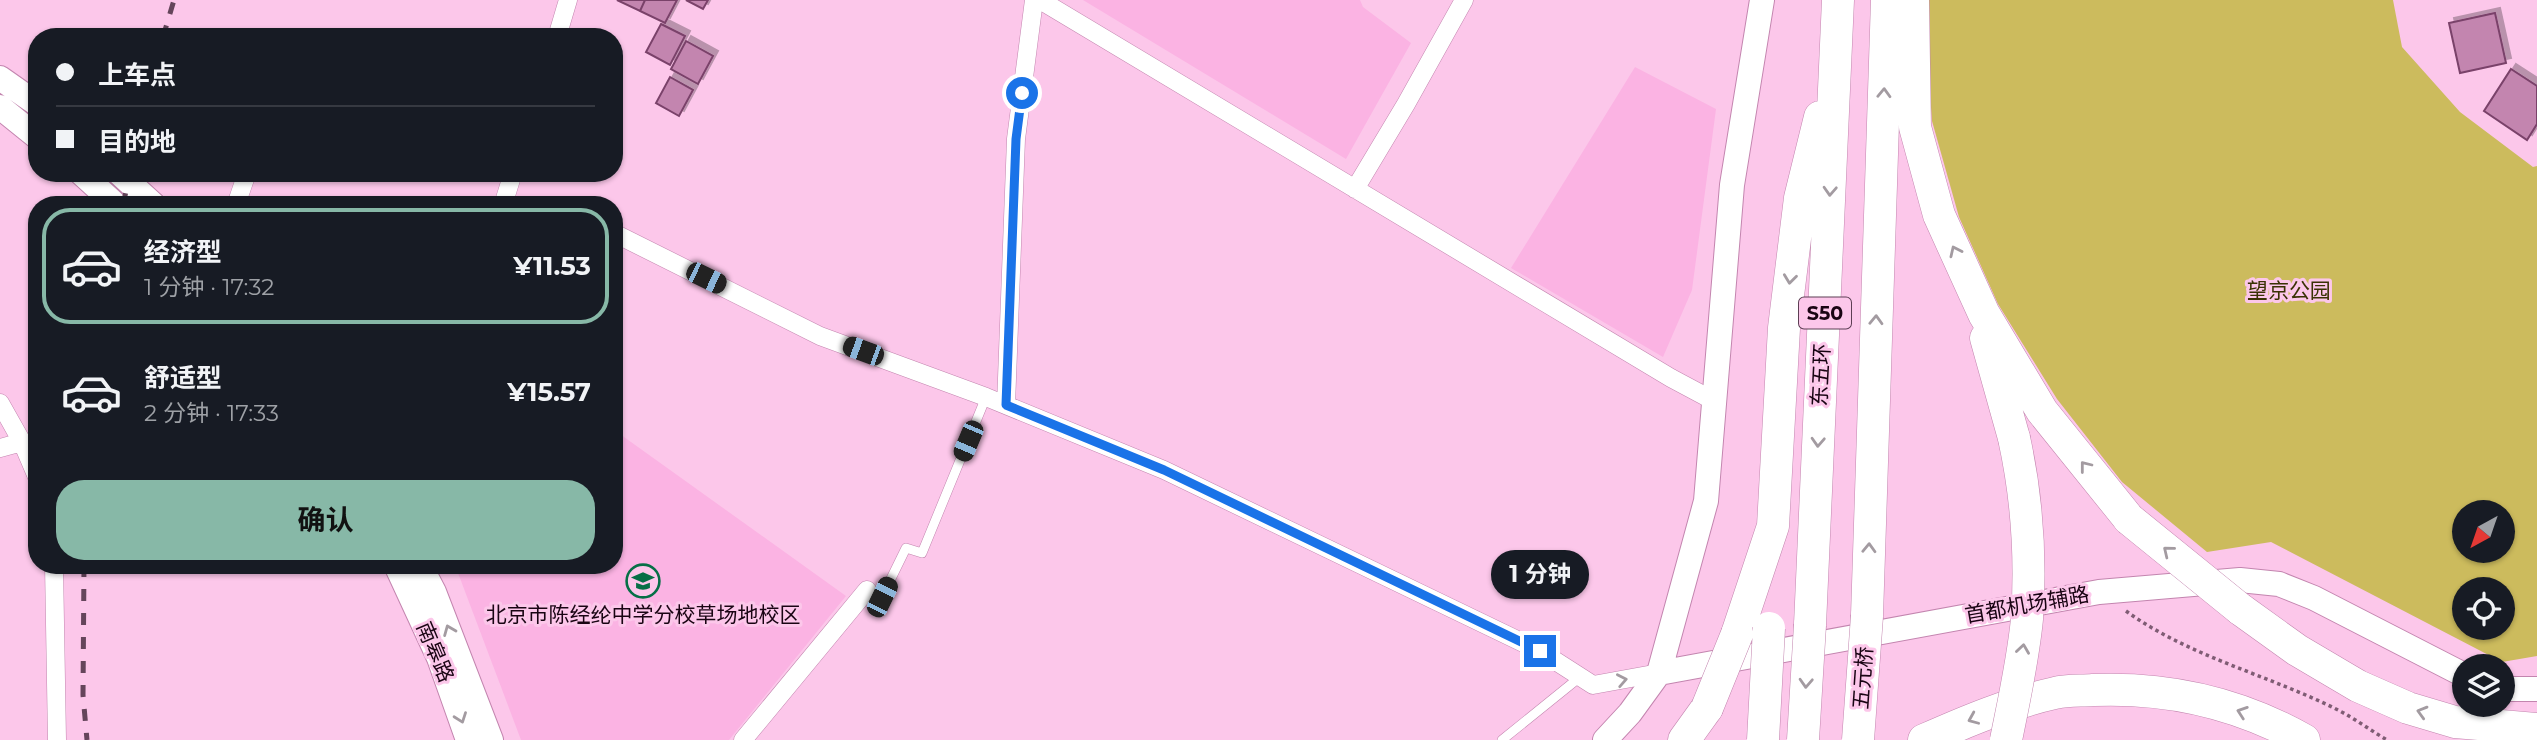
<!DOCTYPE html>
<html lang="zh">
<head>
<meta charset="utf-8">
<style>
  :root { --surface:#171b24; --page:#20242c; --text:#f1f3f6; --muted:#9ea1a6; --line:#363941; --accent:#87b8a7 }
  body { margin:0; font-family:Montserrat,"Noto Sans SC",sans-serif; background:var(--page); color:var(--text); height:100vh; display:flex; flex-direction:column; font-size:26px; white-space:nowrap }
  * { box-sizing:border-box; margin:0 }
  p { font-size:23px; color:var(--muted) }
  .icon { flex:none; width:38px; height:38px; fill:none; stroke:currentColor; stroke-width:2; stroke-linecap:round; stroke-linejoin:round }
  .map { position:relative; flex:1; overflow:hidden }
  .drawer { position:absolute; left:28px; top:196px; width:595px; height:378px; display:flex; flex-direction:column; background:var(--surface); border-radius:28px; box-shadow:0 2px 5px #0004 }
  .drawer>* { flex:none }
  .top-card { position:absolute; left:28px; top:28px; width:595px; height:154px; border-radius:28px; box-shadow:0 2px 5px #0004; display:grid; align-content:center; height:154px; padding:0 28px; background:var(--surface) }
  .needle { width:46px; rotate:220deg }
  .controls { position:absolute; left:2452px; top:500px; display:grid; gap:14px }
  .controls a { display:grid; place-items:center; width:63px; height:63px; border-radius:50%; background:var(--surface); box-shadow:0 2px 5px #0004; font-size:35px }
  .end { position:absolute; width:32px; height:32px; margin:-16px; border:9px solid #1a73e8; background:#fff; box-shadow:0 0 0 4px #fff }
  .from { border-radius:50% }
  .bubble { position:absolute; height:49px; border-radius:24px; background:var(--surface); box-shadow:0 2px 5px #0004; font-size:23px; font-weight:700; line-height:49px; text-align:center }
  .car { position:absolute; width:21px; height:42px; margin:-21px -10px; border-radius:9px; box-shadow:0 0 5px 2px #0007; background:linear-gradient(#222 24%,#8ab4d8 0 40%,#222 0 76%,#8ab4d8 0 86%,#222 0) }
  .top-card b { display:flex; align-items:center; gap:24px; height:66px; font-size:26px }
  .top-card b+b { border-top:2px solid var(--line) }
  .top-card i { width:18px; height:18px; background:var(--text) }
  ul { padding:12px 0 0; list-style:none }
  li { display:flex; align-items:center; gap:21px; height:116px; margin:0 14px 10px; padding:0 14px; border:4px solid transparent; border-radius:28px }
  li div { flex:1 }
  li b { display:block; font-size:26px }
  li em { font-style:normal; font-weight:700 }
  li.on { border-color:var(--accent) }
  li>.icon { width:63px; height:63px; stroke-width:1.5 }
  .action { display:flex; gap:14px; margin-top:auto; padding:14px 28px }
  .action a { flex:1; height:80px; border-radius:28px; background:var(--accent); color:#111; font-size:28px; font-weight:700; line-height:80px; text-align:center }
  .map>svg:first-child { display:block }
</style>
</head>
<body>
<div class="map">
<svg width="2537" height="740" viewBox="0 0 2537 740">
  <defs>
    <filter id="shadow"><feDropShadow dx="5" dy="-5" stdDeviation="0" flood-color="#0004"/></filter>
  </defs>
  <rect width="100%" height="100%" fill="#fcc7ea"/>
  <path fill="#fbb3e3" d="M1083,0H1360L1363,7L1411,43L1346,159Z
    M1635,67L1716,109L1692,290L1663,357L1511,268Z
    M614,427L624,437L846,596L729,740H521L455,565H614Z"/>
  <path fill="#ccbb5d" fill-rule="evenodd" d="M1923,0H2393L2402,47L2460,112L2533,167L2537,166V656L2502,662L2271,542L2207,552L2122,482L2057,399L1998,304L1959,217L1932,121ZM2464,513H2502V551H2464ZM2464,590H2502V628H2464Z"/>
  <path fill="#c385af" stroke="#7a426a" stroke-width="2" filter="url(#shadow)" d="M617,0H645L640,11Z
    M645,0H677L665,23L640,11Z
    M686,0H708L703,9Z
    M2495,13L2506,63L2460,73L2449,23Z
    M661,24L685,36L670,65L646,52Z
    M686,41L713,56L698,84L671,69Z
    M2511,69L2537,86V124L2527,140L2484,111Z
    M670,77L693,90L679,116L656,103Z"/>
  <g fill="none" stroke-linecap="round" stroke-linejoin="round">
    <defs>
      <path id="lane" d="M867,590L882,597L906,548L922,553L986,397
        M1502,740L1580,677"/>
      <path id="street" d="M1040,0L1671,378L1716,402
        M557,37L568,0
        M1355,189L1406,104L1464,0
        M236,205L247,173
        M503,205L513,173
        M614,233L820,336L986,397L1164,470L1540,651L1593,685L1659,673
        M0,403L22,442L37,477
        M1006,405L1016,139L1034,0
        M0,448L22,442
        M54,565L57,740
        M743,740L867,590"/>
      <path id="secondary" d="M0,78L37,104
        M0,107L37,137
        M81,173L116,205
        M119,173L154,205
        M396,565L439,658L468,740
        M420,565L434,592L491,740
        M1659,673L1706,501L1732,185L1762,0
        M2502,689H2537
        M1605,740L1630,713L1659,673L2099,592L2240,580L2279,584L2314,598L2464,675"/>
      <path id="highway" d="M1913,0L1915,127L1939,215L1984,314L2042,411L2129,519
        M1986,338L2014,438
        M2240,609L2297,650L2358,686L2408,708L2455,722L2537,729
        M1867,616L1887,0
        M1810,625L1838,0
        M1737,634L1773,526L1784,328L1800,198L1820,117
        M1684,740L1707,708
        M1924,740C1967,721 2010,703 2055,693C2067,690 2081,691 2093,690C2167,687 2239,703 2304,740"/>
    </defs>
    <use href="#lane" stroke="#c385af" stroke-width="10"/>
    <use href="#street" stroke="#c385af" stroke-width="19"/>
    <use href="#secondary" stroke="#c385af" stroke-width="26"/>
    <use href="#highway" stroke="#c385af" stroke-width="33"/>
    <path stroke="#7f5c74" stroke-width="3.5" stroke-dasharray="3.5 3.5" stroke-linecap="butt" d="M2126,611C2188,656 2268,675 2336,709C2354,718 2370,730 2387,740"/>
    <use href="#lane" stroke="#fff" stroke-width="9"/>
    <use href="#street" stroke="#fff" stroke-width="18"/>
    <use href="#secondary" stroke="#fff" stroke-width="24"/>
    <use href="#highway" stroke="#fff" stroke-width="32"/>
    <path stroke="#65455b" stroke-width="5" stroke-dasharray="12 12" stroke-linecap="butt" d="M163,37L174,0
      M123,205L130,173
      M84,565L83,695L87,740"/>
    <defs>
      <path id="highway-bridge" d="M2129,519L2240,609
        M1707,708L1737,634
        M1763,740L1769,628
        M1803,740L1810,625
        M1858,740L1867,616
        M2006,740C2014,700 2023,660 2027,619C2031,559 2027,497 2014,438"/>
    </defs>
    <use href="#highway-bridge" stroke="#c385af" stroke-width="33" stroke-linecap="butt"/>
    <use href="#highway-bridge" stroke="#fff" stroke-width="32"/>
  </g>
  <defs><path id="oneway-chevron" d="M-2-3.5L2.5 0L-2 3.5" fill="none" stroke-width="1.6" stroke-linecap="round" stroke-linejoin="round" transform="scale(1.75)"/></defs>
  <g stroke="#a39ba1">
    <use href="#oneway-chevron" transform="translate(1884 93) rotate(-88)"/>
    <use href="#oneway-chevron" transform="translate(1830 191) rotate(93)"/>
    <use href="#oneway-chevron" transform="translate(1955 251) rotate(-115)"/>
    <use href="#oneway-chevron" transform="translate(1790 279) rotate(97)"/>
    <use href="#oneway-chevron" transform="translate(1876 320) rotate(-88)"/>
    <use href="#oneway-chevron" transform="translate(1818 442) rotate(93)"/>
    <use href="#oneway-chevron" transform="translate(2085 466) rotate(-128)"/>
    <use href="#oneway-chevron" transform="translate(1869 548) rotate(-88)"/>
    <use href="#oneway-chevron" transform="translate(2168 551) rotate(-141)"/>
    <use href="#oneway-chevron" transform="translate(449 630) rotate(-112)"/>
    <use href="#oneway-chevron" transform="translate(2023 649) rotate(-82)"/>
    <use href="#oneway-chevron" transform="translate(1622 680) rotate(-11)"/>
    <use href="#oneway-chevron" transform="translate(1806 683) rotate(93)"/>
    <use href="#oneway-chevron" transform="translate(2242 712) rotate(-161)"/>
    <use href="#oneway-chevron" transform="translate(2422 712) rotate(-164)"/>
    <use href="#oneway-chevron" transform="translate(461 718) rotate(70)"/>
    <use href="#oneway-chevron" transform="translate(1973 719) rotate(157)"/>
  </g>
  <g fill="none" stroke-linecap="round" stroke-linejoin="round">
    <path stroke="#1a73e8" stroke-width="9" d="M1022,93L1016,139L1006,405L1164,470L1540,651"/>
  </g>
  <defs>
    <symbol id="school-ring" viewBox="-11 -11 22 22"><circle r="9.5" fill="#fcc7ea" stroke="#066f46" stroke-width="1.5"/><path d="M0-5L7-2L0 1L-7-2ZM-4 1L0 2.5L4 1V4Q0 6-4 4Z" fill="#066f46"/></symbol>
  </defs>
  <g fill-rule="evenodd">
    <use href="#school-ring" x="624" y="562" width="38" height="38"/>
  </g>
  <g text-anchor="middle" stroke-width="6" stroke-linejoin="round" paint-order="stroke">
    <rect fill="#fcc7ea" stroke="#5d3e54" stroke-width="2" x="1799" y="297.5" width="52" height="31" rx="5"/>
    <g font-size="19" font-weight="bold" fill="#190413">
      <text x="1825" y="320">S50</text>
    </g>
    <g font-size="21" fill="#3a3204" stroke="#fcc7ea">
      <text x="2289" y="298">望京公园</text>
    </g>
    <g font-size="21" fill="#190413" stroke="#fcc7ea">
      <text transform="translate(1821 375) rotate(-87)" y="7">东五环</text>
      <text transform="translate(2027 605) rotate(-10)" y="7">首都机场辅路</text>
      <text transform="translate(435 652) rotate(67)" y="7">南皋路</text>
      <text transform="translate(1863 678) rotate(-86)" y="7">五元桥</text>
    </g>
    <g font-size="21" fill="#190413" stroke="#fcc7ea">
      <text x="643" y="622">北京市陈经纶中学分校草场地校区</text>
    </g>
  </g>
</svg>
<div class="controls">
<a><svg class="needle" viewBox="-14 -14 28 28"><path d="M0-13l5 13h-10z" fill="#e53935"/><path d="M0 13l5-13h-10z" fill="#9ea1a6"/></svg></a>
<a><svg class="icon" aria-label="locate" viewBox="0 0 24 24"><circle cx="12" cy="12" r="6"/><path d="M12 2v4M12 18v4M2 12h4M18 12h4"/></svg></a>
<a><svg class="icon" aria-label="layers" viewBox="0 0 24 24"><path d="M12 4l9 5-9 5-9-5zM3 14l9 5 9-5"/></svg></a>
</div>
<i class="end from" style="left:1022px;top:93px"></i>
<i class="end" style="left:1540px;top:651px"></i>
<div class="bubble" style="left:1491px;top:550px;width:98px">1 分钟</div>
<i class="car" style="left:706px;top:278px;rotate:116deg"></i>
<i class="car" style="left:863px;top:351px;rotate:290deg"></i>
<i class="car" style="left:968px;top:441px;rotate:203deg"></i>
<i class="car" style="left:882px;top:597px;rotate:26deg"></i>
<div class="top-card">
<b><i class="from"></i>上车点</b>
<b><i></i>目的地</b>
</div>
<section class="drawer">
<ul>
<li class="on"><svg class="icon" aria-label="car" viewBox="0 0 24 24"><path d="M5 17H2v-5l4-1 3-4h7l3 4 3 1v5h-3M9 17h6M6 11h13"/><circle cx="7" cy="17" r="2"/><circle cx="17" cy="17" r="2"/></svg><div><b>经济型</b><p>1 分钟 · 17:32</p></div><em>¥11.53</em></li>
<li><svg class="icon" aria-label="car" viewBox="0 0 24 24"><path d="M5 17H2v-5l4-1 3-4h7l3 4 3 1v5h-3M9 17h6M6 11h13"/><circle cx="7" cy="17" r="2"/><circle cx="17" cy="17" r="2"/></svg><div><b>舒适型</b><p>2 分钟 · 17:33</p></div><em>¥15.57</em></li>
</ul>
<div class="action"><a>确认</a></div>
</section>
</div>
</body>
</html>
